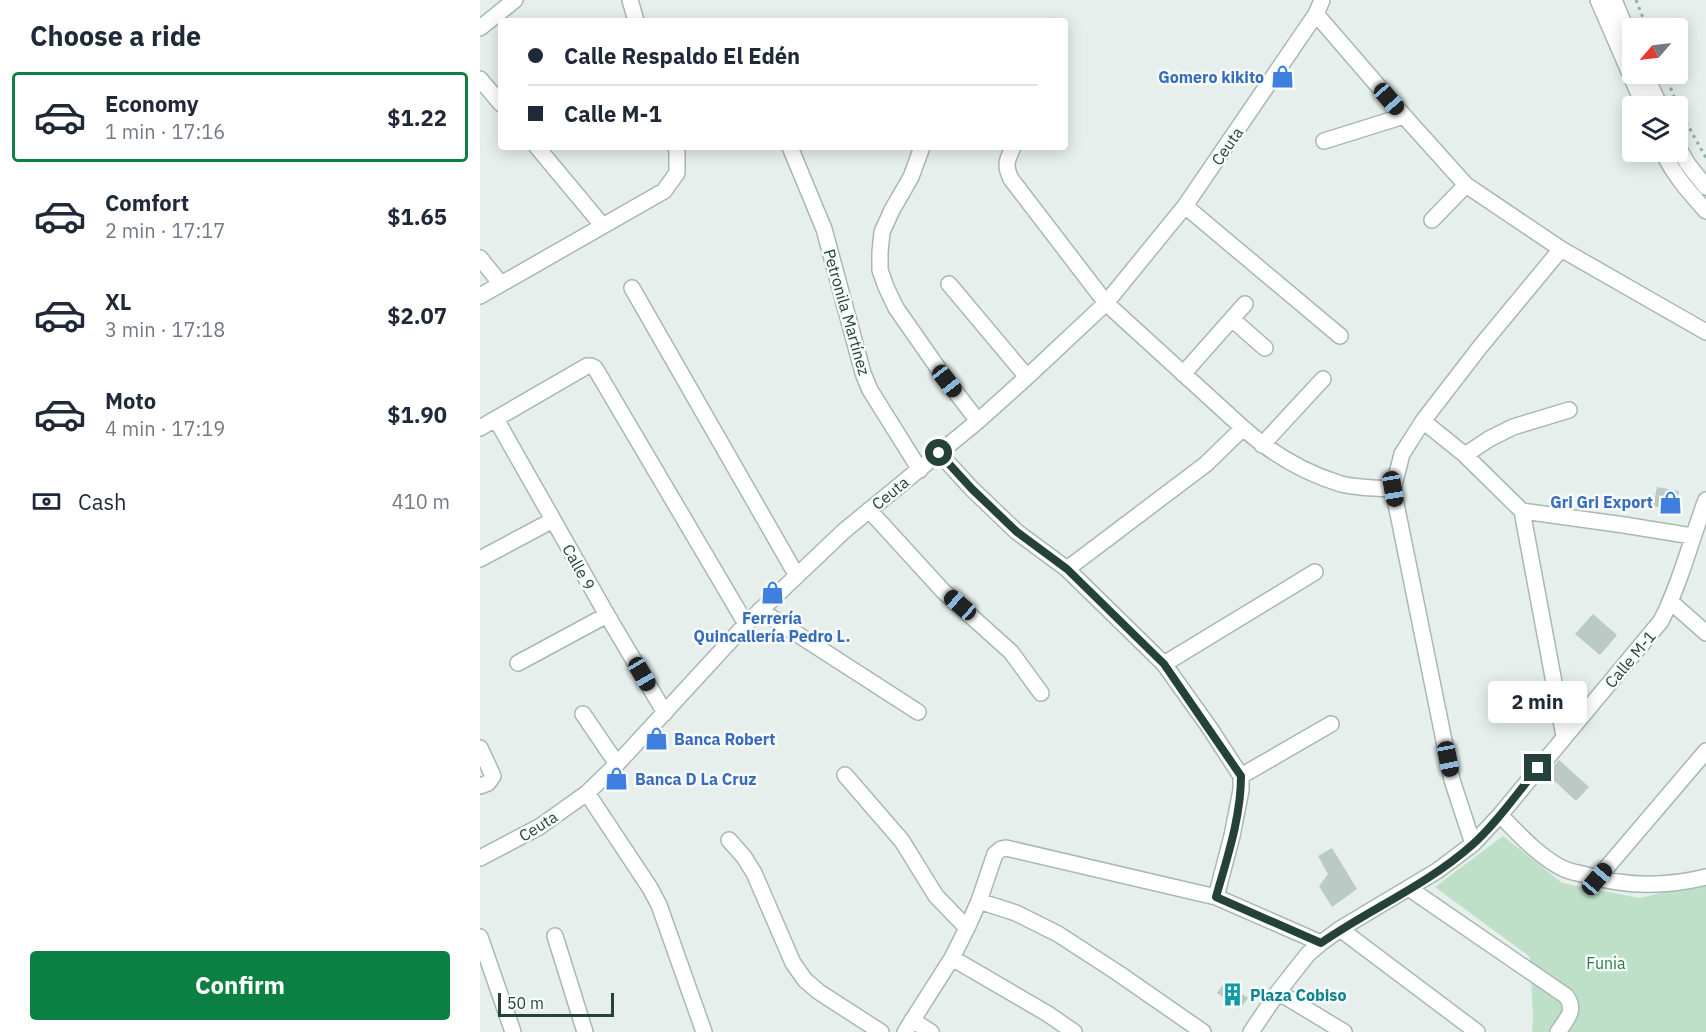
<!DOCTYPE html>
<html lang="en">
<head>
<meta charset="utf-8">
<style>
  :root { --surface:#fff; --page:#f2f2f3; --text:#1f2937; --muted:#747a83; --line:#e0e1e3; --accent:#0b8043 }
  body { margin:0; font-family:"IBM Plex Sans",sans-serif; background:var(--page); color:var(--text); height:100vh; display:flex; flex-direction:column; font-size:22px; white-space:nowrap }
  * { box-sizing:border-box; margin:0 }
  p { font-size:20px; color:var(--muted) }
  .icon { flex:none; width:33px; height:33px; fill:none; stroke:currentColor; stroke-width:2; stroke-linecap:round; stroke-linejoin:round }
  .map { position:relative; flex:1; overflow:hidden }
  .drawer { display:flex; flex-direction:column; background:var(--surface); width:480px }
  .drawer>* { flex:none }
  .hud { position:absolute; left:18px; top:18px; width:570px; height:132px; border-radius:6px; box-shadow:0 3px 15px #0003; display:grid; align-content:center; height:132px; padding:0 30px; background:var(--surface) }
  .needle { width:39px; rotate:242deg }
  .fabs { position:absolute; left:1142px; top:18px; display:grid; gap:12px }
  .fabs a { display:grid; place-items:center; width:66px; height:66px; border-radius:6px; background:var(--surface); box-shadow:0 3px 15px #0003; font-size:30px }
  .scale { position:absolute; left:18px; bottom:15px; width:116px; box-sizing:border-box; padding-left:6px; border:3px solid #24423a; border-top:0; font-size:16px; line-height:21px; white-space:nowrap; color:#24423a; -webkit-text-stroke:4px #f7fbf9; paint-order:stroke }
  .end { position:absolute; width:27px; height:27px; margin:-14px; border:8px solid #24423a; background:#fff; box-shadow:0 0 0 3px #fff }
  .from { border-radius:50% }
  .bubble { position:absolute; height:42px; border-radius:6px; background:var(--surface); box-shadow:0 3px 15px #0003; font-size:20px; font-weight:700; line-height:42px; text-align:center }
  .car { position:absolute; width:18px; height:36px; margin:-18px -9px; border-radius:8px; box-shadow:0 0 4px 2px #0007; background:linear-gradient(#222 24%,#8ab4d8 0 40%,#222 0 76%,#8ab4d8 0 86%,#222 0) }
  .hud b { display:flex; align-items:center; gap:21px; height:57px; font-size:22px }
  .hud b+b { border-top:2px solid var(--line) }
  .hud i { width:15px; height:15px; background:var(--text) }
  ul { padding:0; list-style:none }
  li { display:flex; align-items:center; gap:18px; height:90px; margin:0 12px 9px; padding:0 18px; border:3px solid transparent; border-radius:6px }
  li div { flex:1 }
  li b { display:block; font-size:22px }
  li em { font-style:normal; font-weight:700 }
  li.current { border-color:var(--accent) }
  li>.icon { width:54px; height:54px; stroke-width:1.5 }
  h2 { padding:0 30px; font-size:27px; line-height:72px }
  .pay { display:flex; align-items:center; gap:15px; height:66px; padding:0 30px; font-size:22px }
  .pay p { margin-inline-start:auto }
  .cta { display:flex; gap:12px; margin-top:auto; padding:12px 30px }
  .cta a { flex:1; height:69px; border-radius:6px; background:var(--accent); color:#fff; font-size:24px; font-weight:700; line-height:69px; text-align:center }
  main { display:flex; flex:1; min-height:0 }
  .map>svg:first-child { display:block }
</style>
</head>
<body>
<main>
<section class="drawer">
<h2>Choose a ride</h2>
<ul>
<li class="current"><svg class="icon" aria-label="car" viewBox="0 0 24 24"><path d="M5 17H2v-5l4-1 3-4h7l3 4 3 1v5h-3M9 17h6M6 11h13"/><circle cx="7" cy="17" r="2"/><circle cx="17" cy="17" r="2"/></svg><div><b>Economy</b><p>1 min · 17:16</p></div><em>$1.22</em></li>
<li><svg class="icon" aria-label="car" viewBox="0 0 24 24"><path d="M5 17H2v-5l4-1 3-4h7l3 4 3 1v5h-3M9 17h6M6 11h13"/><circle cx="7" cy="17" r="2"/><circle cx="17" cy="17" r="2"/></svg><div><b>Comfort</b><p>2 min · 17:17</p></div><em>$1.65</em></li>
<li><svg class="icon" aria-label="car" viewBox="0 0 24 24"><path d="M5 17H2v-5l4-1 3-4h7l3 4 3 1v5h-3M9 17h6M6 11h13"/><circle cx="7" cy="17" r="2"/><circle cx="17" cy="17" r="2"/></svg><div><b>XL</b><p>3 min · 17:18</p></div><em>$2.07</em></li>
<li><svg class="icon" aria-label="car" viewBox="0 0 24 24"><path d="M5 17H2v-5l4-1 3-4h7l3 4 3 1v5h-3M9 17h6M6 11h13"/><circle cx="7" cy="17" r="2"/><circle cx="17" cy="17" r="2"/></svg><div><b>Moto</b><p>4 min · 17:19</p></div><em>$1.90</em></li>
</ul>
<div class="pay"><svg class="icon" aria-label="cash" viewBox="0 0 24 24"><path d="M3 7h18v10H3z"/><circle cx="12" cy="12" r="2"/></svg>Cash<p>410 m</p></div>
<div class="cta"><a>Confirm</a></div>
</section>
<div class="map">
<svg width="1226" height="1032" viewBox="0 0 1226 1032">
  <rect width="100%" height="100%" fill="#e6efeb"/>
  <path fill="#bfe0c8" d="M1023,836L1082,883L1160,898L1226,882V1032H1052L1053,1018L1050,957L955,887Z"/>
  <path fill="#bbcac4" d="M1177,487L1199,491L1195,511L1173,506Z
    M1113,614L1137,635L1120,655L1095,634Z
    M1079,760L1109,787L1096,801L1067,774Z
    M852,848L877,889L852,907L839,886L848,874L838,856Z
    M745,982L768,998L760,1009L737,993Z"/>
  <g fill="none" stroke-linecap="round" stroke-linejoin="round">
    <defs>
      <path id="minor" d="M150,0L156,21
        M1118,0L1164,106
        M1134,0L1152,43
        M836,14L924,116L986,185L1081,249L1226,332
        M0,28L35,0
        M1165,74L1180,106
        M0,79L21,104
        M844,141L924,116
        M1197,145L1207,163L1226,187
        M57,147L122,225
        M310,147L344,229L383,373L390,390L440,470
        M442,147L431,177L412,210L402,232L400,252V270L406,287L416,308L467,381L498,421
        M533,147C527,161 524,164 531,179L626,303L763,428C791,453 825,473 861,484C877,488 896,488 913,489
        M1183,152C1193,174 1209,192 1226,211
        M705,206L860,336
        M952,220L986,185
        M0,258L21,284
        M469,284L547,377
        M152,288L317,576
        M0,296L184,191L197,173V153L196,147
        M752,319L785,348
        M703,374L765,304
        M16,419L127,615L185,713
        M943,421L985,455L1042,511L1084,736
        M0,428L107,366H111L115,368L266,624
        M782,445L843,379
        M459,453L492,489L537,532L587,569L684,664L729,727L761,776V790L752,836L736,897
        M985,455L1009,439L1033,427L1089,410
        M389,510L463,591L531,652L561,693
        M1042,511L1144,525L1212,536
        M0,559L73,520
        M587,569L726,464L763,428
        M1191,602L1226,633
        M280,610L438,712
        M38,663L127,615
        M684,664L835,572
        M103,714L137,764
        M0,748L13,776L8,783L0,786
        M365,775L422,841L456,896L487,928
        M761,776L851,724
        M107,793L170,888L179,905L224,1032
        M1020,815C1038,833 1059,857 1084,869C1091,872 1099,873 1106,875C1146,887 1186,887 1226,877
        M249,840L264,857L274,873L313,963L325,980L339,992L401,1032
        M993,844L972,780L913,489L922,454L943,421L1000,347L1081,249
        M0,858L59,827L107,793L137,764L266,624L364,531L498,421L547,377L626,303L705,206L836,14L842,0
        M1117,879L1226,751
        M930,889L1086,996C1097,1010 1086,1020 1078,1032
        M499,901L536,913L578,934L638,973L723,1032
        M860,929L997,1032
        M75,936L105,1032
        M0,937L33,1032
        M472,958L568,1014L594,1032
        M798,992L864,1032
        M432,1020L451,1032
        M425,1032L472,958L487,928L499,901L515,854L521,849L526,848L736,897L841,943
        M771,1032L798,992L828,954L841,943L860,929L957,871L993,844L1020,815L1181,621C1200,584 1211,540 1226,500"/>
    </defs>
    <use href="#minor" stroke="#a8b8b2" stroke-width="18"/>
    <path stroke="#86b3a5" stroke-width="3" stroke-dasharray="3 4.5" stroke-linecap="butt" d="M1156,0L1167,28
      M1185,74L1199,109L1226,158"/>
    <use href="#minor" stroke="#fff" stroke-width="15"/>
  </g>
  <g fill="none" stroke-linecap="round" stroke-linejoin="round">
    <path stroke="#24423a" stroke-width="8" d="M459,453L492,489L537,532L587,569L684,664L761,776C761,817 747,858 736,897L841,943C890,909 947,885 992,845C1016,824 1038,792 1058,768"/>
  </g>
  <defs>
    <symbol id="shop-bare" viewBox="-9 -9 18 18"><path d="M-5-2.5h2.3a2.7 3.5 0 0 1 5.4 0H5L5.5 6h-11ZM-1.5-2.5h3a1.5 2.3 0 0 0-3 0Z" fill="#3f7fe0" stroke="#f7fbf9" stroke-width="2.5" paint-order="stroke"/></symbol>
    <symbol id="building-bare" viewBox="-9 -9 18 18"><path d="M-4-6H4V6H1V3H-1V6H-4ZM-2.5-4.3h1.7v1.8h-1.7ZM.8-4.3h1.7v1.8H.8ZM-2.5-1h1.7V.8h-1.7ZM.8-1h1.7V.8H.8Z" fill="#0f9aa8" stroke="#f7fbf9" stroke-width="2.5" paint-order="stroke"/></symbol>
  </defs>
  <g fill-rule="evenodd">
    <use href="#shop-bare" x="786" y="60" width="33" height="33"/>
    <use href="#shop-bare" x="1174" y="486" width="33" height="33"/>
    <use href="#shop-bare" x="276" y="576" width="33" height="33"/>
    <use href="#shop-bare" x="160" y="722" width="33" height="33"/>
    <use href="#shop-bare" x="120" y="762" width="33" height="33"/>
    <use href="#building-bare" x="736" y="978" width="33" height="33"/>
  </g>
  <g text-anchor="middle" stroke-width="5" stroke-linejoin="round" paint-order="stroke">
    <g font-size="16" font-weight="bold" fill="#366cbe" stroke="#f7fbf9" text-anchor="end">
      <text x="784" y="83">Gomero kikito</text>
      <text x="1173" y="508">Gri Gri Export</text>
      <text x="292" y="624" text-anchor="middle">Ferrería<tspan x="292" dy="18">Quincallería Pedro L.</tspan></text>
      <text x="194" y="745" text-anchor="start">Banca Robert</text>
      <text x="155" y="785" text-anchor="start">Banca D La Cruz</text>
    </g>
    <g font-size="16" fill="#24423a" stroke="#f7fbf9">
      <text transform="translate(747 146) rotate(-55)" y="6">Ceuta</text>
      <text transform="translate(367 312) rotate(74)" y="6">Petronila Martínez</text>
      <text transform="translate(410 493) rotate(-39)" y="6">Ceuta</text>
      <text transform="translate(99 567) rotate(61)" y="6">Calle 9</text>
      <text transform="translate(1150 659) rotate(-50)" y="6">Calle M-1</text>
      <text transform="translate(58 826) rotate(-32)" y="6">Ceuta</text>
    </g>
    <g font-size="16" fill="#2d7a4b" stroke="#f7fbf9">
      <text x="1126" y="969">Funia</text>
    </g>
    <g font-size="16" font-weight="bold" fill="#0d838f" stroke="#f7fbf9" text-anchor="start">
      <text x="770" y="1001">Plaza Cobiso</text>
    </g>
  </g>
</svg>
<div class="fabs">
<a><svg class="needle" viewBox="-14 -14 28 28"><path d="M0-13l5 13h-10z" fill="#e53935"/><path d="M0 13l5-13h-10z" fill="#747a83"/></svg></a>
<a><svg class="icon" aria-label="layers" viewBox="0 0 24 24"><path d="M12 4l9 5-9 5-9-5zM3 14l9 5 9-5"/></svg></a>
</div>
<div class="scale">50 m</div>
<i class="end from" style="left:459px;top:453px"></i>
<i class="end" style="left:1058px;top:768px"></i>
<div class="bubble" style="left:1008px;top:681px;width:99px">2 min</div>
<i class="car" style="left:909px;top:99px;rotate:139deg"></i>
<i class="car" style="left:467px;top:381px;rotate:142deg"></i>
<i class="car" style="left:913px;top:489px;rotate:170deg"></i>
<i class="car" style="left:480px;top:605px;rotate:311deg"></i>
<i class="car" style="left:162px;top:674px;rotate:150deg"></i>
<i class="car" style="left:968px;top:759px;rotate:169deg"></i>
<i class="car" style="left:1117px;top:879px;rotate:40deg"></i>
<div class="hud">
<b><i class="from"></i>Calle Respaldo El Edén</b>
<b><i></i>Calle M-1</b>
</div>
</div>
</main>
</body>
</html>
